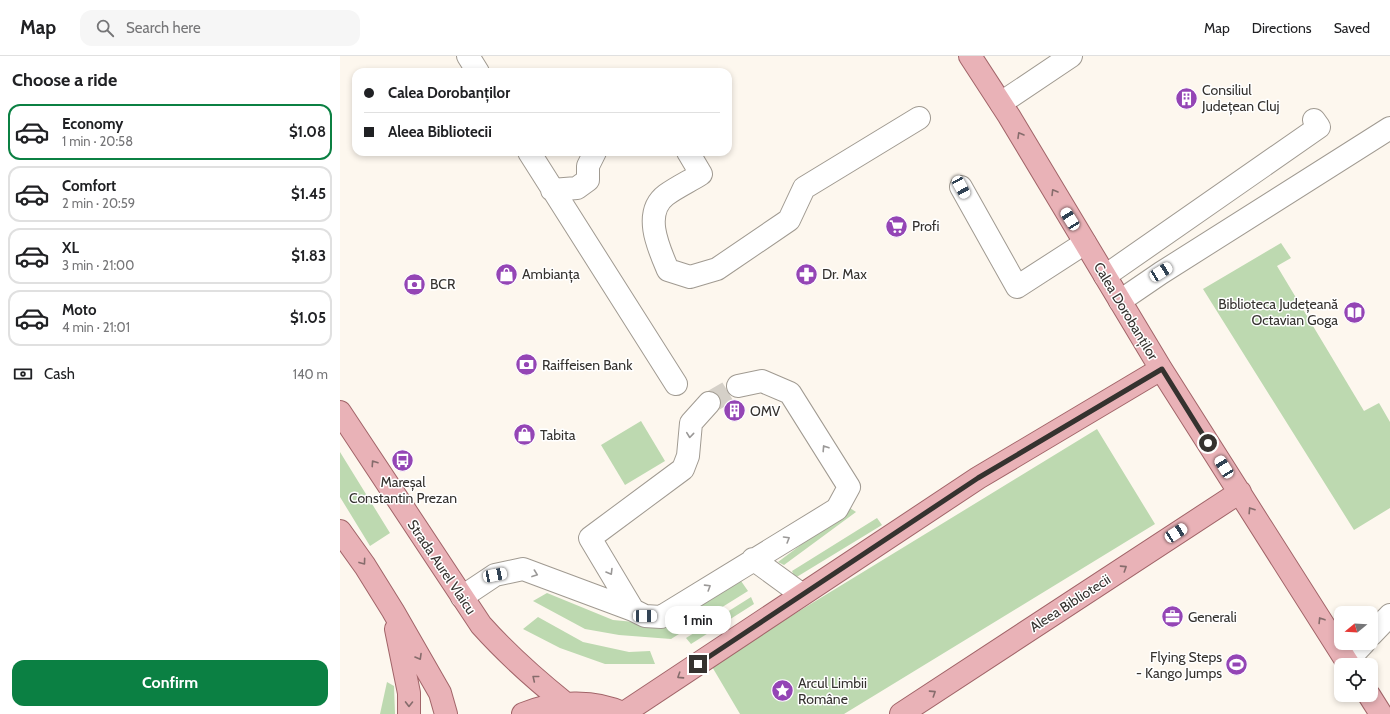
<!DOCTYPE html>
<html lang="en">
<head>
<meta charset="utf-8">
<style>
  :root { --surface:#fff; --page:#f6f6f6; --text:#202124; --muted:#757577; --line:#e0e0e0; --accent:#0b8043 }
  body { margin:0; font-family:Cabin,sans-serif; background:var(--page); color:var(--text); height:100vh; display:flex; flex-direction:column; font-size:15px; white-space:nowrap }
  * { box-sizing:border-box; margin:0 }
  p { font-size:13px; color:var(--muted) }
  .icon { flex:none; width:22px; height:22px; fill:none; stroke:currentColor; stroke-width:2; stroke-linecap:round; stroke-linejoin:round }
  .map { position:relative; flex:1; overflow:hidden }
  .side { display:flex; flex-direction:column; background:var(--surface); width:340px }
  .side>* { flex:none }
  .top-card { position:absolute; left:12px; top:12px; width:380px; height:88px; border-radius:12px; box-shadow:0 2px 6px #0003; display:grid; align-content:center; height:88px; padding:0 12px; background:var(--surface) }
  .needle { width:26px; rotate:252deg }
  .buttons { position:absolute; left:994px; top:550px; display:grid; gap:8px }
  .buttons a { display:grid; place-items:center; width:44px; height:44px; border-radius:8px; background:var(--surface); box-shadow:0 2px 6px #0003; font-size:20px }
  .end { position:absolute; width:18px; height:18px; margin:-9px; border:5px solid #35322f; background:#fff; box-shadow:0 0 0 2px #fff }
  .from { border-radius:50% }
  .bubble { position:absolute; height:28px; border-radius:12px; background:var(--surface); box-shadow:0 2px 6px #0003; font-size:13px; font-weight:700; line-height:28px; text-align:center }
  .car { position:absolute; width:12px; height:24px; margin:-12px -6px; border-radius:5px; box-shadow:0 0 3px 1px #0007; background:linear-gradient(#fff 24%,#345 0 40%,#fff 0 76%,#345 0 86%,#fff 0) }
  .top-card b { display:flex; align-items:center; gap:14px; height:38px; font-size:15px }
  .top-card b+b { border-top:1px solid var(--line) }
  .top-card i { width:10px; height:10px; background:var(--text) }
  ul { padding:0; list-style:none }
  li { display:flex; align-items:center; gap:12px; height:56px; margin:0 8px 6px; padding:0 4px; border:2px solid var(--line); border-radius:12px }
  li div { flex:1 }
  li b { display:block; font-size:15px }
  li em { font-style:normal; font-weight:700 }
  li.on { border-color:var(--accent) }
  li>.icon { width:36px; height:36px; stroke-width:1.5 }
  h2 { padding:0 12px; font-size:18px; line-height:48px }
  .pay { display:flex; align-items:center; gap:10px; height:44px; padding:0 12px; font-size:15px }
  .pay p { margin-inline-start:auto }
  .action { display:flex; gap:8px; margin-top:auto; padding:8px 12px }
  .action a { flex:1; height:46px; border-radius:12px; background:var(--accent); color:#fff; font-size:16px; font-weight:700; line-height:46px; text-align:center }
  header { display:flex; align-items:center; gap:24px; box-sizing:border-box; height:56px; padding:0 20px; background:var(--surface); border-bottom:1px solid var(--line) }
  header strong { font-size:19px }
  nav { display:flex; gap:22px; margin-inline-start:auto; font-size:14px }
  .search { width:280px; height:36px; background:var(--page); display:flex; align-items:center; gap:10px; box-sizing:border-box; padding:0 14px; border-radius:12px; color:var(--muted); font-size:15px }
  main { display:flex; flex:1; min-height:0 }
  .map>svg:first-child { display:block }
</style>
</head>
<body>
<header>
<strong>Map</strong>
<div class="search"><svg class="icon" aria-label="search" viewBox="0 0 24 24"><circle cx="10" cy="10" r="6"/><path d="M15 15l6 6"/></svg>Search here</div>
<nav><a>Map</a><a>Directions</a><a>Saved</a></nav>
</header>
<main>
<section class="side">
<h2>Choose a ride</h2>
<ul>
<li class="on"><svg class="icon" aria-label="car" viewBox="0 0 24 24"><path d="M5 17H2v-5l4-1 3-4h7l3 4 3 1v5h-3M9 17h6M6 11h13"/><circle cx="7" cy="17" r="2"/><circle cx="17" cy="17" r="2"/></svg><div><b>Economy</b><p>1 min · 20:58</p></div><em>$1.08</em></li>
<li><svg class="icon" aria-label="car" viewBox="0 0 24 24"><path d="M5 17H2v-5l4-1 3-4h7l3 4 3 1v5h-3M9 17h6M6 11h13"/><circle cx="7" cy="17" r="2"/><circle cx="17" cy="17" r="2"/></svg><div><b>Comfort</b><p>2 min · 20:59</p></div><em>$1.45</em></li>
<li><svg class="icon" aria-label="car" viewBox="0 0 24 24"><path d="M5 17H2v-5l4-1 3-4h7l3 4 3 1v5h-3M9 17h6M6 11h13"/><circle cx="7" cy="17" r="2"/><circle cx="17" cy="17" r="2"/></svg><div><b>XL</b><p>3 min · 21:00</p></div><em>$1.83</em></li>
<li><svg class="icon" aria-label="car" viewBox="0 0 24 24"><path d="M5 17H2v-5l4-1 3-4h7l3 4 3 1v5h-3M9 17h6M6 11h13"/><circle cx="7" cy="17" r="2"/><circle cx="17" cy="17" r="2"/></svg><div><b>Moto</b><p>4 min · 21:01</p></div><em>$1.05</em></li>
</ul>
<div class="pay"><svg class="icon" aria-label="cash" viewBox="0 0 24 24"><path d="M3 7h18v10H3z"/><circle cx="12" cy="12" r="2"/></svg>Cash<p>140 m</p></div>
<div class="action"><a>Confirm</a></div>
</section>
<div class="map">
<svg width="1050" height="658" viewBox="0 0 1050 658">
  <rect width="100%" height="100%" fill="#fdf7ee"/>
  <path fill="#bdd9b0" d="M941,187L951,202L937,210L1024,355L1039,347L1050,366V452L1014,474L863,233Z
    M301,365L325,405L285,429L261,389Z
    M757,373L815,468L504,658H400L371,609Z
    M0,396L50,477L30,490L0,441Z
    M510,452L516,456L444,509L438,506Z
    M537,462L542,469L455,522L452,515Z
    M401,525L408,535L331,583L279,579L245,573L193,545L207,537L273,564L327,569Z
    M411,541L414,548L351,588L346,582Z
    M198,561L243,586L289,596L310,595L315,608H265L220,592L183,573Z
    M47,626L54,630L55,658H40Z"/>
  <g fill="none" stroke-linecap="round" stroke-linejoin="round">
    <path stroke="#d5d0c8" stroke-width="22" stroke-dasharray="22 11" stroke-linecap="butt" d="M369,347L398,330"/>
    <defs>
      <path id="minor" d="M128,0L138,16
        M661,47L731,0
        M189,96L336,328
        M348,96L361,118C350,125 337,131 326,139C302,157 319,193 328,214L350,221L377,213L449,164L464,132L579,62
        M621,131L677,231L745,187
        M212,134L237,132L248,124V110L255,96
        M765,220L979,71L974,64
        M780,245L821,217L1050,72
        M369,347L351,367L348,400L343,413L250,482L293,554L305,560L321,561L497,453L509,431L450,337L422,325L398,330
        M413,503L461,538
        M122,541L155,519L183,513L293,554
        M1031,579L1050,559
        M1007,605L1024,587"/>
      <path id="major" d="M630,0L669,60L821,313L1009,609
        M0,356L141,569C167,598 195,623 225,647
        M0,475L25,510L53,555L100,637L106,658
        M56,573L69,637V658
        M1029,639L1041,658
        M284,657L638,422L821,313
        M183,658C215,645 254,643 285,658
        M561,658L900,436"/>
    </defs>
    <use href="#minor" stroke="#a09a91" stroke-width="24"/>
    <use href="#major" stroke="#a16468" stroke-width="24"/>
    <use href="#minor" stroke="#fff" stroke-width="22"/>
    <use href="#major" stroke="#e9b2b7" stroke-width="22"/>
  </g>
  <defs><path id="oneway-chevron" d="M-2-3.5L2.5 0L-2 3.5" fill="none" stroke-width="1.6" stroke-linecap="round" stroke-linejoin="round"/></defs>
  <g stroke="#866c6c">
    <use href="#oneway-chevron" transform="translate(680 79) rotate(-120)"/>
    <use href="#oneway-chevron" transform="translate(714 136) rotate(-121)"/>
    <use href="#oneway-chevron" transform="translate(34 407) rotate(-124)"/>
    <use href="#oneway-chevron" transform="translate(911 454) rotate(-123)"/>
    <use href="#oneway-chevron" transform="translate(23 506) rotate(54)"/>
    <use href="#oneway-chevron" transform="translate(784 512) rotate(-33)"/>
    <use href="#oneway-chevron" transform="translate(981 564) rotate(-122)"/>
    <use href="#oneway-chevron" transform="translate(79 601) rotate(60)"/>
    <use href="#oneway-chevron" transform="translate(340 620) rotate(147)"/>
    <use href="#oneway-chevron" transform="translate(195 622) rotate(-141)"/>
    <use href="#oneway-chevron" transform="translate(593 637) rotate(-33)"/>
    <use href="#oneway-chevron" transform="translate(69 648) rotate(91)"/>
  </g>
  <g stroke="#9a9897">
    <use href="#oneway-chevron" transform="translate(350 379) rotate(96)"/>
    <use href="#oneway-chevron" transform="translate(485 392) rotate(-123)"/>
    <use href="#oneway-chevron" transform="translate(447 483) rotate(-31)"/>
    <use href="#oneway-chevron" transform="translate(270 516) rotate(59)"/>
    <use href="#oneway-chevron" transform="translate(195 518) rotate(20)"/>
    <use href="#oneway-chevron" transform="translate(368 531) rotate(-32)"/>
  </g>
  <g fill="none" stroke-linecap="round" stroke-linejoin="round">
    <path stroke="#35322f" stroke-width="5" d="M358,608L638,422L822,313L868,387"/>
  </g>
  <defs>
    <symbol id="building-disc" viewBox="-11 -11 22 22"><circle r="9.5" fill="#9445b5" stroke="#fff"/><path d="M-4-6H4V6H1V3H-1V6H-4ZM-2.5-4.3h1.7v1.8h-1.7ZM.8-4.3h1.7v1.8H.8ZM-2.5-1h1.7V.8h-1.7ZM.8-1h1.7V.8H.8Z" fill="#fff"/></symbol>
    <symbol id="supermarket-disc" viewBox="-11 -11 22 22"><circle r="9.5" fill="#9445b5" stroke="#fff"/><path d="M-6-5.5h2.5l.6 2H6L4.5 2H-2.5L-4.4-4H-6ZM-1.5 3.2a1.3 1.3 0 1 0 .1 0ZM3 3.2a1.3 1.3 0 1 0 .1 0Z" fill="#fff"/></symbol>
    <symbol id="shop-disc" viewBox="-11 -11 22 22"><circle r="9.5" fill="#9445b5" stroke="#fff"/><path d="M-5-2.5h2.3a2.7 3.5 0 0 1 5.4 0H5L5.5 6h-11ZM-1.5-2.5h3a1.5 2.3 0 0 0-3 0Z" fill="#fff"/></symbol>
    <symbol id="pharmacy-disc" viewBox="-11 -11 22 22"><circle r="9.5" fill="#9445b5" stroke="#fff"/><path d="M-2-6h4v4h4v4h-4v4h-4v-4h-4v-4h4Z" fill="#fff"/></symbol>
    <symbol id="bank-disc" viewBox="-11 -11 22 22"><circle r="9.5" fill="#9445b5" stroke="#fff"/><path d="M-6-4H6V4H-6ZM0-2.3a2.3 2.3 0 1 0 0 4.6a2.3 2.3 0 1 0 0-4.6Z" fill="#fff"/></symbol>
    <symbol id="library-disc" viewBox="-11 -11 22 22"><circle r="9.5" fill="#9445b5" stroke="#fff"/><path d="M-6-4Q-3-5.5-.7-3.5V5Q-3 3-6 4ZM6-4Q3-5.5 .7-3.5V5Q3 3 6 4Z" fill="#fff"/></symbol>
    <symbol id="bus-disc" viewBox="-11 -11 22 22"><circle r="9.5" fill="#9445b5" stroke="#fff"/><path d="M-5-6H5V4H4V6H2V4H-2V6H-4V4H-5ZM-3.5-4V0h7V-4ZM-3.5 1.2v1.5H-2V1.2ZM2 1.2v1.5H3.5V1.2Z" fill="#fff"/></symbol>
    <symbol id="office-disc" viewBox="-11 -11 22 22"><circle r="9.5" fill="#9445b5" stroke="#fff"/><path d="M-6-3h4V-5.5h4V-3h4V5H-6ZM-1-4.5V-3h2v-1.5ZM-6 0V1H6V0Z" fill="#fff"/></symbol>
    <symbol id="stadium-disc" viewBox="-11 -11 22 22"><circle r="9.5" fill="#9445b5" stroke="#fff"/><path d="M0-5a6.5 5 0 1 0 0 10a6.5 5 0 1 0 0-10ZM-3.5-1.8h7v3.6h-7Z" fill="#fff"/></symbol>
    <symbol id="sight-disc" viewBox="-11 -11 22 22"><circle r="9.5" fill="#9445b5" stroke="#fff"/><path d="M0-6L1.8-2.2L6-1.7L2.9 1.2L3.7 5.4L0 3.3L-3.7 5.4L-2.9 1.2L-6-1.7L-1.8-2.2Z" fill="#fff"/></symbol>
  </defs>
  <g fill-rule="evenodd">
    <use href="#building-disc" x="834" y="30" width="25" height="25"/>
    <use href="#supermarket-disc" x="544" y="158" width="25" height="25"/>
    <use href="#shop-disc" x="154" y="206" width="25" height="25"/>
    <use href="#pharmacy-disc" x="454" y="206" width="25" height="25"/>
    <use href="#bank-disc" x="62" y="216" width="25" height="25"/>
    <use href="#library-disc" x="1002" y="244" width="25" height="25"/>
    <use href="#bank-disc" x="174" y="296" width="25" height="25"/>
    <use href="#building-disc" x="382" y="342" width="25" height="25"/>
    <use href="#shop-disc" x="172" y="366" width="25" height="25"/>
    <use href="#bus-disc" x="50" y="392" width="25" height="25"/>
    <use href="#office-disc" x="820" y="548" width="25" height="25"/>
    <use href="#stadium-disc" x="884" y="596" width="25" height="25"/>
    <use href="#sight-disc" x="430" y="622" width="25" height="25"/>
  </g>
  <g text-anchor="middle" stroke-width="3" stroke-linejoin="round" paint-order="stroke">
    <g font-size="14" fill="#35322f" stroke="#fff" text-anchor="start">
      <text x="862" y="39">Consiliul<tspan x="862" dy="16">Județean Cluj</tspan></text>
      <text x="572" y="175">Profi</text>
      <text x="182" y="223">Ambianța</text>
      <text x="482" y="223">Dr. Max</text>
      <text x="90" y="233">BCR</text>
      <text x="998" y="253" text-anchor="end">Biblioteca Județeană<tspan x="998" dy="16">Octavian Goga</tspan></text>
      <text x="202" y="314">Raiffeisen Bank</text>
      <text x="410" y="360">OMV</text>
      <text x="200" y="384">Tabita</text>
      <text x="63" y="431" text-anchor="middle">Mareșal<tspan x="63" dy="16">Constantin Prezan</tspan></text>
      <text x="848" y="566">Generali</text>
      <text x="882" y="606" text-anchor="end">Flying Steps<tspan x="882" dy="16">- Kango Jumps</tspan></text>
      <text x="458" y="632">Arcul Limbii<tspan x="458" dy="16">Române</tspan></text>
    </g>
    <g font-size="14" fill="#35322f" stroke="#fff">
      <text transform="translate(786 255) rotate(59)" y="5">Calea Dorobanților</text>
      <text transform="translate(102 511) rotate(56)" y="5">Strada Aurel Vlaicu</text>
      <text transform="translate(730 547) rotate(-33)" y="5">Aleea Bibliotecii</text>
    </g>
  </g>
</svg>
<div class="buttons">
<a><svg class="needle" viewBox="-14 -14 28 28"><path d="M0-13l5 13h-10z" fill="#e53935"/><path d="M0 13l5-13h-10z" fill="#757577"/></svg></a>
<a><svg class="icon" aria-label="locate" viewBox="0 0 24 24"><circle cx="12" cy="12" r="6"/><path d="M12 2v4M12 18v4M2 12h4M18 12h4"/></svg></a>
</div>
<i class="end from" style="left:868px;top:387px"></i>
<i class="end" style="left:358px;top:608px"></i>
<div class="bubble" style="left:325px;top:550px;width:66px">1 min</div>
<i class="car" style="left:621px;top:131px;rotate:151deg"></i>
<i class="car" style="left:730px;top:163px;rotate:328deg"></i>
<i class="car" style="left:821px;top:216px;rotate:58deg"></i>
<i class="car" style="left:884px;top:411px;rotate:328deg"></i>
<i class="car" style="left:836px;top:477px;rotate:57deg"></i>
<i class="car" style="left:155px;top:519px;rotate:79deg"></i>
<i class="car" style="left:305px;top:560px;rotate:91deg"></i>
<div class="top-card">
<b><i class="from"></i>Calea Dorobanților</b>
<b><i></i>Aleea Bibliotecii</b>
</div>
</div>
</main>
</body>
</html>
